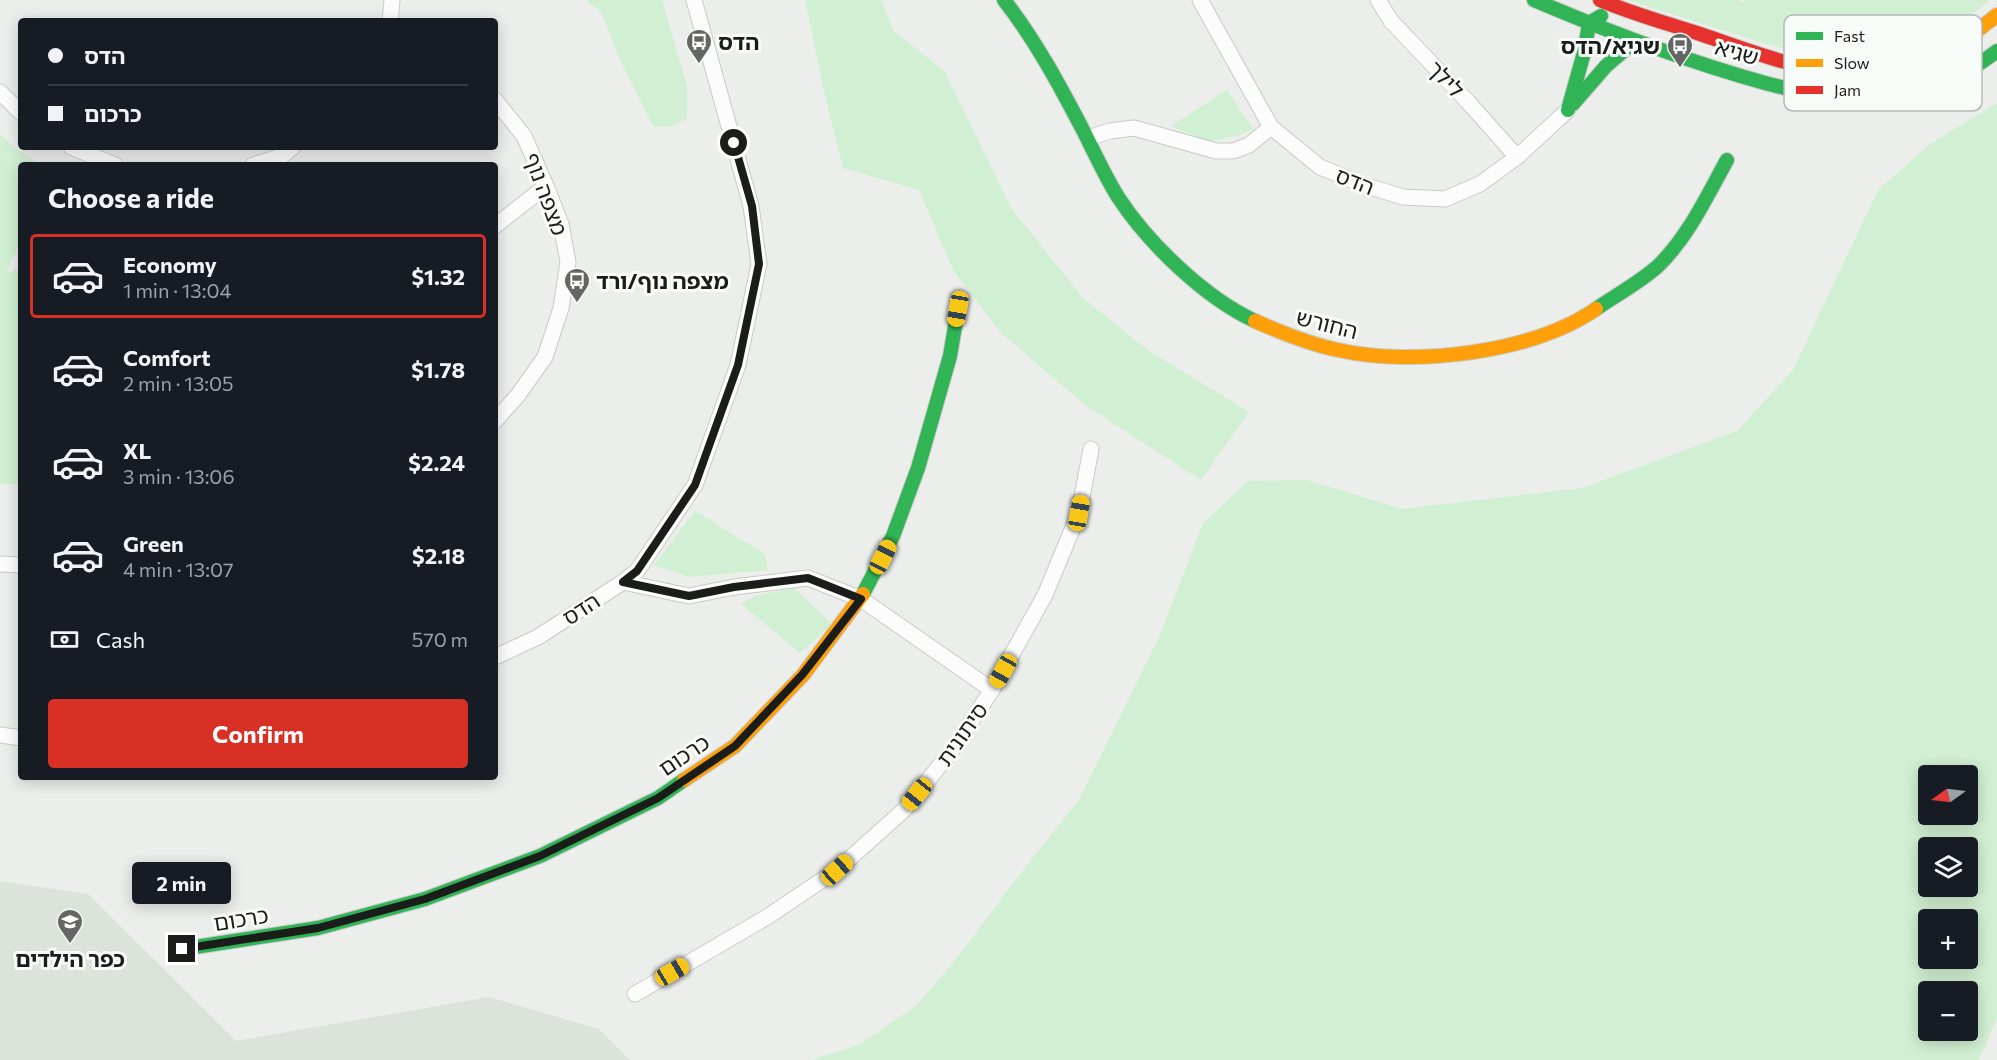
<!DOCTYPE html>
<html lang="en">
<head>
<meta charset="utf-8">
<style>
  :root { --surface:#171b24; --page:#20242c; --text:#f1f3f6; --muted:#9ea1a6; --line:#363941; --accent:#d93025 }
  body { margin:0; font-family:Commissioner,"Noto Sans Hebrew",sans-serif; background:var(--page); color:var(--text); height:100vh; display:flex; flex-direction:column; font-size:22px; white-space:nowrap }
  * { box-sizing:border-box; margin:0 }
  p { font-size:20px; color:var(--muted) }
  .icon { flex:none; width:33px; height:33px; fill:none; stroke:currentColor; stroke-width:2; stroke-linecap:round; stroke-linejoin:round }
  .map { position:relative; flex:1; overflow:hidden }
  .sheet { position:absolute; left:18px; top:162px; width:480px; height:618px; display:flex; flex-direction:column; background:var(--surface); border-radius:6px; box-shadow:0 3px 15px #0003 }
  .sheet>* { flex:none }
  .top-card { position:absolute; left:18px; top:18px; width:480px; height:132px; border-radius:6px; box-shadow:0 3px 15px #0003; display:grid; align-content:center; height:132px; padding:0 30px; background:var(--surface) }
  .needle { width:39px; rotate:256deg }
  .buttons { position:absolute; left:1918px; top:765px; display:grid; gap:12px }
  .buttons a { display:grid; place-items:center; width:60px; height:60px; border-radius:6px; background:var(--surface); box-shadow:0 3px 15px #0003; font-size:30px }
  .end { position:absolute; width:27px; height:27px; margin:-14px; border:8px solid #1b1d1b; background:#fff; box-shadow:0 0 0 3px #fff }
  .from { border-radius:50% }
  .bubble { position:absolute; height:42px; border-radius:6px; background:var(--surface); box-shadow:0 3px 15px #0003; font-size:20px; font-weight:700; line-height:42px; text-align:center }
  .car { position:absolute; width:18px; height:36px; margin:-18px -9px; border-radius:8px; box-shadow:0 0 4px 2px #0007; background:linear-gradient(#f5c518 24%,#345 0 40%,#f5c518 0 76%,#345 0 86%,#f5c518 0) }
  .top-card b { display:flex; align-items:center; gap:21px; height:57px; font-size:22px }
  .top-card b+b { border-top:2px solid var(--line) }
  .top-card i { width:15px; height:15px; background:var(--text) }
  ul { padding:0; list-style:none }
  li { display:flex; align-items:center; gap:18px; height:84px; margin:0 12px 9px; padding:0 18px; border:3px solid transparent; border-radius:6px }
  li div { flex:1 }
  li b { display:block; font-size:22px }
  li em { font-style:normal; font-weight:700 }
  li.active { border-color:var(--accent) }
  li>.icon { width:54px; height:54px; stroke-width:1.5 }
  h2 { padding:0 30px; font-size:27px; line-height:72px }
  .pay { display:flex; align-items:center; gap:15px; height:66px; padding:0 30px; font-size:22px }
  .pay p { margin-inline-start:auto }
  .action { display:flex; gap:12px; margin-top:auto; padding:12px 30px }
  .action a { flex:1; height:69px; border-radius:6px; background:var(--accent); color:#fff; font-size:24px; font-weight:700; line-height:69px; text-align:center }
  .map>svg:first-child { display:block }
</style>
</head>
<body>
<div class="map">
<svg width="1997" height="1060" viewBox="0 0 1997 1060">
  <rect width="100%" height="100%" fill="#ebeeeb"/>
  <path fill="#dbe3db" d="M0,881L88,894L236,1041L489,997L599,1029L630,1060H0Z"/>
  <path fill="#d1efd2" fill-rule="evenodd" d="M587,0H662L687,86V118L671,127L653,126L621,62L602,14Z
    M805,0H881L894,31L945,72L1011,208L1082,297L1149,351L1249,412L1201,480L1085,405L1001,333L953,270L919,190L843,168L823,87Z
    M1627,0H1737L1743,2L1746,0H1990L1929,47L1838,64L1757,41Z
    M1227,90L1253,129L1239,135L1207,142L1171,126Z
    M1997,103V1018L1979,1060H812L861,1044L917,1005L961,953L1027,865L1079,800L1160,635L1203,523L1248,481L1307,480L1402,509L1582,488L1737,431L1793,370L1878,190L1929,145ZM1929,776H1968V814H1929ZM1929,848H1968V886H1929ZM1929,920H1968V958H1929ZM1929,992H1968V1030H1929Z
    M0,134L14,147L42,165H21V241L7,270L10,274L15,268L21,273V485L0,484Z
    M695,511L765,554L768,570L689,577L654,565Z
    M794,588L832,624L800,653L741,604L755,596Z"/>
  <g fill="none" stroke-linecap="round" stroke-linejoin="round">
    <defs>
      <path id="street" d="M1200,0L1271,127L1320,167L1364,185L1403,197L1445,199L1480,184L1517,157L1568,110
        M1378,0L1391,21L1468,102L1517,157
        M390,21L392,0
        M0,92L21,113
        M495,100L524,136L546,186L561,224L568,262L561,308L545,357L518,395L495,421
        M1088,138L1110,131L1134,128L1216,151H1233L1249,145L1271,127
        M71,147L115,165
        M253,165L282,156L293,147
        M495,226L546,186
        M0,564L21,565
        M623,582L689,596L734,587L808,578L861,599L992,690
        M495,657L538,637L623,582L637,571L695,485L738,365L759,264L751,206L694,0
        M0,735L21,738
        M635,994L767,917L837,870L905,809L952,750L992,690L1045,595L1079,513L1091,449"/>
      <path id="fast" d="M1004,0C1036,41 1060,86 1084,132C1095,154 1105,176 1118,197C1148,243 1205,298 1255,321
        M1534,0C1609,32 1686,61 1765,83C1807,94 1852,105 1895,99C1935,93 1965,75 1997,51
        M1573,104L1606,66L1635,41
        M1568,110L1585,49L1589,23L1601,16
        M1596,309C1616,295 1639,283 1658,266C1688,237 1707,196 1727,160
        M863,594L893,536L918,468L950,356L958,309
        M182,949L318,928L425,899L540,856L658,798L684,780"/>
      <path id="slow" d="M1897,72C1936,63 1966,40 1997,15
        M1255,321C1282,333 1309,344 1338,350C1413,367 1532,353 1596,309
        M684,780L735,746L803,675L863,594"/>
      <path id="jam" d="M1600,0C1633,14 1666,23 1700,34C1763,55 1829,84 1897,72"/>
    </defs>
    <use href="#street" stroke="#c8cac8" stroke-width="17"/>
    <use href="#fast" stroke="#c8cac8" stroke-width="16"/>
    <use href="#slow" stroke="#c8cac8" stroke-width="16"/>
    <use href="#jam" stroke="#c8cac8" stroke-width="16"/>
    <use href="#street" stroke="#fcfcfc" stroke-width="15"/>
    <use href="#fast" stroke="#30b455" stroke-width="14"/>
    <use href="#slow" stroke="#ff9f0a" stroke-width="14"/>
    <use href="#jam" stroke="#e5322d" stroke-width="14"/>
  </g>
  <g fill="none" stroke-linecap="round" stroke-linejoin="round">
    <path stroke="#1b1d1b" stroke-width="8" d="M182,949L318,928L425,899L540,856L658,798L735,746L802,675L861,599L808,578L734,587L689,596L623,582L637,571L695,485L738,365L759,264L752,206L734,143"/>
  </g>
  <defs>
    <symbol id="bus-pin" viewBox="-11 -11 22 30"><path d="M0 17L-7.5 6A9.5 9.5 0 1 1 7.5 6Z" fill="#646664" stroke="#f7fcf8"/><path d="M-5-6H5V4H4V6H2V4H-2V6H-4V4H-5ZM-3.5-4V0h7V-4ZM-3.5 1.2v1.5H-2V1.2ZM2 1.2v1.5H3.5V1.2Z" fill="#fff"/></symbol>
    <symbol id="school-pin" viewBox="-11 -11 22 30"><path d="M0 17L-7.5 6A9.5 9.5 0 1 1 7.5 6Z" fill="#646664" stroke="#f7fcf8"/><path d="M0-5L7-2L0 1L-7-2ZM-4 1L0 2.5L4 1V4Q0 6-4 4Z" fill="#fff"/></symbol>
  </defs>
  <g fill-rule="evenodd">
    <use href="#bus-pin" x="684" y="27" width="30" height="40"/>
    <use href="#bus-pin" x="1665" y="31" width="30" height="40"/>
    <use href="#bus-pin" x="562" y="266" width="30" height="40"/>
    <use href="#school-pin" x="55" y="907" width="30" height="40"/>
  </g>
  <g text-anchor="middle" stroke-width="6" stroke-linejoin="round" paint-order="stroke">
    <g font-size="22" font-weight="bold" fill="#1b1d1b" stroke="#f7fcf8" text-anchor="start">
      <text x="718" y="50">הדס</text>
      <text x="1660" y="54" text-anchor="end">שגיא/הדס</text>
      <text x="596" y="289">מצפה נוף/ורד</text>
      <text x="70" y="967" text-anchor="middle">כפר הילדים</text>
    </g>
    <g font-size="22" fill="#1b1d1b" stroke="#f7fcf8">
      <text transform="translate(1737 52) rotate(16)" y="8">שגיא</text>
      <text transform="translate(1446 79) rotate(46)" y="8">לילך</text>
      <text transform="translate(1355 181) rotate(21)" y="8">הדס</text>
      <text transform="translate(546 194) rotate(70)" y="8">מצפה נוף</text>
      <text transform="translate(1327 324) rotate(14)" y="8">החורש</text>
      <text transform="translate(581 609) rotate(-33)" y="8">הדס</text>
      <text transform="translate(962 734) rotate(-55)" y="8">סיתונית</text>
      <text transform="translate(684 755) rotate(-34)" y="8">כרכום</text>
      <text transform="translate(241 919) rotate(-9)" y="8">כרכום</text>
    </g>
  </g>
  <rect x="1784" y="15" width="198" height="96" rx="9" fill="#f7fcf8" stroke="#b5b9b6" stroke-width="1.5"/>
  <rect x="1796" y="32" width="27" height="8" fill="#30b455"/>
  <rect x="1796" y="59" width="27" height="8" fill="#ff9f0a"/>
  <rect x="1796" y="86" width="27" height="8" fill="#e5322d"/>
  <g font-size="16" fill="#1b1d1b">
    <text x="1834" y="42">Fast</text>
    <text x="1834" y="69">Slow</text>
    <text x="1834" y="96">Jam</text>
  </g>
</svg>
<div class="buttons">
<a><svg class="needle" viewBox="-14 -14 28 28"><path d="M0-13l5 13h-10z" fill="#e53935"/><path d="M0 13l5-13h-10z" fill="#9ea1a6"/></svg></a>
<a><svg class="icon" aria-label="layers" viewBox="0 0 24 24"><path d="M12 4l9 5-9 5-9-5zM3 14l9 5 9-5"/></svg></a>
<a>+</a>
<a>−</a>
</div>
<i class="end from" style="left:734px;top:143px"></i>
<i class="end" style="left:182px;top:949px"></i>
<div class="bubble" style="left:132px;top:862px;width:99px">2 min</div>
<i class="car" style="left:958px;top:309px;rotate:190deg"></i>
<i class="car" style="left:1079px;top:513px;rotate:10deg"></i>
<i class="car" style="left:883px;top:557px;rotate:27deg"></i>
<i class="car" style="left:1003px;top:671px;rotate:209deg"></i>
<i class="car" style="left:917px;top:794px;rotate:219deg"></i>
<i class="car" style="left:837px;top:870px;rotate:48deg"></i>
<i class="car" style="left:672px;top:972px;rotate:60deg"></i>
<div class="top-card">
<b><i class="from"></i>הדס</b>
<b><i></i>כרכום</b>
</div>
<section class="sheet">
<h2>Choose a ride</h2>
<ul>
<li class="active"><svg class="icon" aria-label="car" viewBox="0 0 24 24"><path d="M5 17H2v-5l4-1 3-4h7l3 4 3 1v5h-3M9 17h6M6 11h13"/><circle cx="7" cy="17" r="2"/><circle cx="17" cy="17" r="2"/></svg><div><b>Economy</b><p>1 min · 13:04</p></div><em>$1.32</em></li>
<li><svg class="icon" aria-label="car" viewBox="0 0 24 24"><path d="M5 17H2v-5l4-1 3-4h7l3 4 3 1v5h-3M9 17h6M6 11h13"/><circle cx="7" cy="17" r="2"/><circle cx="17" cy="17" r="2"/></svg><div><b>Comfort</b><p>2 min · 13:05</p></div><em>$1.78</em></li>
<li><svg class="icon" aria-label="car" viewBox="0 0 24 24"><path d="M5 17H2v-5l4-1 3-4h7l3 4 3 1v5h-3M9 17h6M6 11h13"/><circle cx="7" cy="17" r="2"/><circle cx="17" cy="17" r="2"/></svg><div><b>XL</b><p>3 min · 13:06</p></div><em>$2.24</em></li>
<li><svg class="icon" aria-label="car" viewBox="0 0 24 24"><path d="M5 17H2v-5l4-1 3-4h7l3 4 3 1v5h-3M9 17h6M6 11h13"/><circle cx="7" cy="17" r="2"/><circle cx="17" cy="17" r="2"/></svg><div><b>Green</b><p>4 min · 13:07</p></div><em>$2.18</em></li>
</ul>
<div class="pay"><svg class="icon" aria-label="cash" viewBox="0 0 24 24"><path d="M3 7h18v10H3z"/><circle cx="12" cy="12" r="2"/></svg>Cash<p>570 m</p></div>
<div class="action"><a>Confirm</a></div>
</section>
</div>
</body>
</html>
